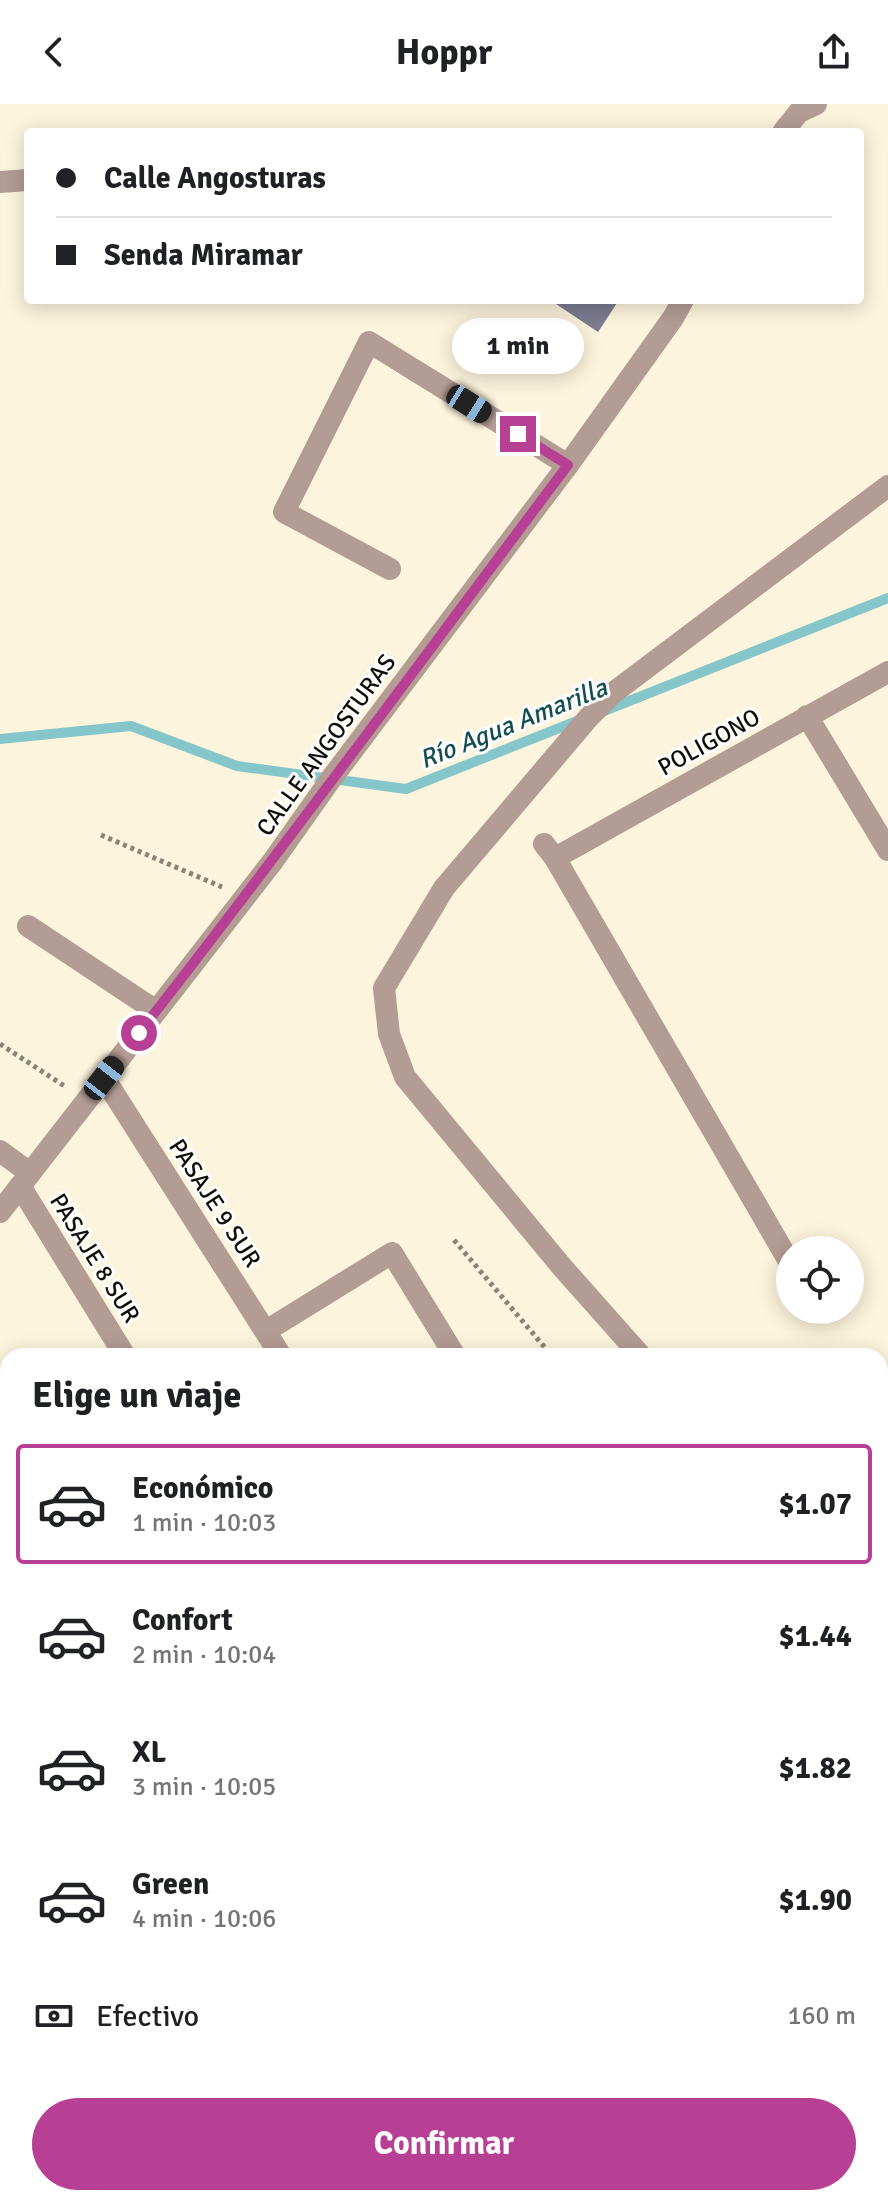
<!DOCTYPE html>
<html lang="es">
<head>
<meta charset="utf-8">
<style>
  :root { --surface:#fff; --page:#f2f2f2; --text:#202124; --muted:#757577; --line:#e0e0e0; --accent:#b73f94 }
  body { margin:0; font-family:Signika,sans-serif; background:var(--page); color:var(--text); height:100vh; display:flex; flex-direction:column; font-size:30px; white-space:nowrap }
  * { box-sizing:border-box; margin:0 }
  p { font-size:26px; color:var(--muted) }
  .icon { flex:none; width:44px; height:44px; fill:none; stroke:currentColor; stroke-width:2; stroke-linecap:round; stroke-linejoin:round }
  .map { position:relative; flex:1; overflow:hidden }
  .side { position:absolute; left:0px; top:1244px; width:888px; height:858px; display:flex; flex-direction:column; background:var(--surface); border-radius:24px 24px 0 0; box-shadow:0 4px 20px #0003 }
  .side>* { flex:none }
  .top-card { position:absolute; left:24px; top:24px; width:840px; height:176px; border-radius:8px; box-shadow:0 4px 20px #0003; display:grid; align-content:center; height:176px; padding:0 32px; background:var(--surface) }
  .tools { position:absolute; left:776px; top:1132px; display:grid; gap:16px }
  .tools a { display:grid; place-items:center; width:88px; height:88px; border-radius:50%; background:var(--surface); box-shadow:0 4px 20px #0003; font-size:40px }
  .end { position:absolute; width:36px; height:36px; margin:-18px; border:10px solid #b73f94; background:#fff; box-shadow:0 0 0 4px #fff }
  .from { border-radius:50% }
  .bubble { position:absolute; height:56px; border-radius:28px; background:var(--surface); box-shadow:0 4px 20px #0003; font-size:26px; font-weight:700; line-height:56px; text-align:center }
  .car { position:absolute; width:24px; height:48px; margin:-24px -12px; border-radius:10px; box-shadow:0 0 6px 2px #0007; background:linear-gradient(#222 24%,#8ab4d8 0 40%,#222 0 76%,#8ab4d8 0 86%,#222 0) }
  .top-card b { display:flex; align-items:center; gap:28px; height:76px; font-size:30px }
  .top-card b+b { border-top:2px solid var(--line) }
  .top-card i { width:20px; height:20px; background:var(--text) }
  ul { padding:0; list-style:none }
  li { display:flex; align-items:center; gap:24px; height:120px; margin:0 16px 12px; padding:0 16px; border:4px solid transparent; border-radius:8px }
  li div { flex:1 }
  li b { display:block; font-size:30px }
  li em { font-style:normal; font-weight:700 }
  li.on { border-color:var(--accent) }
  li>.icon { width:72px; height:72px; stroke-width:1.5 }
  h2 { padding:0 32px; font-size:36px; line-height:96px }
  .pay { display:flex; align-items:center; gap:20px; height:88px; padding:0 32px; font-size:30px }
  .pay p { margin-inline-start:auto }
  .action { display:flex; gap:16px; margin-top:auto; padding:16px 32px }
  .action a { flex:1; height:92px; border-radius:48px; background:var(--accent); color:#fff; font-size:32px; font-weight:700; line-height:92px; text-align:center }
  header { display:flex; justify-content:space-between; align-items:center; height:104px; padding:0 32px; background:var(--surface); font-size:36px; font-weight:700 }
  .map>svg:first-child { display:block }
</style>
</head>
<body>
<header><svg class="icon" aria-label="back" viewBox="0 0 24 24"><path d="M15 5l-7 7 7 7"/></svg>Hoppr<svg class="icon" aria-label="share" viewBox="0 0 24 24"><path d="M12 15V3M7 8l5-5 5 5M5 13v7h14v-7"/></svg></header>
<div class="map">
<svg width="888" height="2101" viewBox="0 0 888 2101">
  <rect width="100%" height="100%" fill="#fdf4dd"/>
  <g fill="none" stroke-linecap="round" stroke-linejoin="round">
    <path stroke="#85c6cb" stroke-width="10" d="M604,607L888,494
      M0,635L131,622L237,662L406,685L577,617"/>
  </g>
  <path fill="#7d7b90" d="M550,196H619L598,228Z"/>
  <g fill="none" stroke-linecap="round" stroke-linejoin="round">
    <path stroke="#8a8475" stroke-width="5" stroke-dasharray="4 4" stroke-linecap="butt" d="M101,731L222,783
      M0,940L66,983
      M454,1136L552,1252
      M880,1733L888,1747"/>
    <path stroke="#b39c93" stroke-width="22" d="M28,822L156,907
      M104,974L281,1252
      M0,1047L30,1069
      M20,1082L125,1252
      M266,1227L392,1149L455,1252
      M0,1320L8,1333
      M0,1575L8,1588
      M0,1854L8,1867
      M880,1942L888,1954
      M156,2094L160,2101
      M327,2094L331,2101
      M484,2094L489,2101
      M652,2094L657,2101
      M815,2094L819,2101"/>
    <path stroke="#b39c93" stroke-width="22" d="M783,28L799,8L816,0
      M0,78L28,76
      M390,465L284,408L369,238L568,361
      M807,612L888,746
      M544,740L555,754L790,1159
      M555,754L888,568
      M0,1108L273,757L331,675L568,361L673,214L683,196
      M817,1206L819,1209
      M641,1252L562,1163L405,973L389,930L384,884L444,784L589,613L613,589L888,382
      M880,1365L888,1360
      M880,1648L888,1663
      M204,2101L216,2094"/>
  </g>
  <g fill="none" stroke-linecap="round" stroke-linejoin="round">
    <path stroke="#b73f94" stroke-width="10" d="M139,929C285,743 425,551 568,361L518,330"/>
  </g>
  <g text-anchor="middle" stroke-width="6" stroke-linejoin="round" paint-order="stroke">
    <g font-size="24" fill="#100e06" stroke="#fff">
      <text transform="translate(709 638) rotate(-29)" y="8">POLIGONO</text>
      <text transform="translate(326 641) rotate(-54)" y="8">CALLE ANGOSTURAS</text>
      <text transform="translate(215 1099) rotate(57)" y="8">PASAJE 9 SUR</text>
      <text transform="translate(95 1154) rotate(58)" y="8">PASAJE 8 SUR</text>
    </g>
    <g font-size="26" font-style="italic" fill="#144e52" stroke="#fff">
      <text transform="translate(513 619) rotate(-22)" y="9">Río Agua Amarilla</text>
    </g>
  </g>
</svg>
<div class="tools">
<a><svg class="icon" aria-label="locate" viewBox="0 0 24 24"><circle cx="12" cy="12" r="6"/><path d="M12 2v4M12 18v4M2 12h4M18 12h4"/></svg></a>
</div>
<i class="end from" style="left:139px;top:929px"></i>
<i class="end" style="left:518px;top:330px"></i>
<div class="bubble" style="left:452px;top:214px;width:132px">1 min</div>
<i class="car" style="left:469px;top:300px;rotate:122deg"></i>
<i class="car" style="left:104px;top:974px;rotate:38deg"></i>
<div class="top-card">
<b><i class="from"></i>Calle Angosturas</b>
<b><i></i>Senda Miramar</b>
</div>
<section class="side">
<h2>Elige un viaje</h2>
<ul>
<li class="on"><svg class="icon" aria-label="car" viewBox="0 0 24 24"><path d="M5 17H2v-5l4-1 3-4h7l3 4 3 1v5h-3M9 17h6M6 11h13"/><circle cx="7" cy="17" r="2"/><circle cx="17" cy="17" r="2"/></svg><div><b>Económico</b><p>1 min · 10:03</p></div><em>$1.07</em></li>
<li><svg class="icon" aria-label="car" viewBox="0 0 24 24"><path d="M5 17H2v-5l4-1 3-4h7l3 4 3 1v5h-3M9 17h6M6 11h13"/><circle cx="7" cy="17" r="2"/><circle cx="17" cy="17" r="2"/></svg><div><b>Confort</b><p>2 min · 10:04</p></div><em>$1.44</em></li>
<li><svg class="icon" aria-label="car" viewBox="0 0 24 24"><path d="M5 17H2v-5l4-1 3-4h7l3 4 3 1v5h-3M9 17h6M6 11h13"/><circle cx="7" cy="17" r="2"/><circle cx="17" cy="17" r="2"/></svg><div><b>XL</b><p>3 min · 10:05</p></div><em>$1.82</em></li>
<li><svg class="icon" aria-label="car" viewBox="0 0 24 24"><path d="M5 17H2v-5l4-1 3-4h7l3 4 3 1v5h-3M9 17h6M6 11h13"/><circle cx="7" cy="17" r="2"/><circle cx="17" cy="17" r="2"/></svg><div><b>Green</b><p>4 min · 10:06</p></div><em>$1.90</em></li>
</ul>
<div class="pay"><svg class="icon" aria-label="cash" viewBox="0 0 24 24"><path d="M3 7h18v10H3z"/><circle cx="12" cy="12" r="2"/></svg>Efectivo<p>160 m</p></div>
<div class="action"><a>Confirmar</a></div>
</section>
</div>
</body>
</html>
